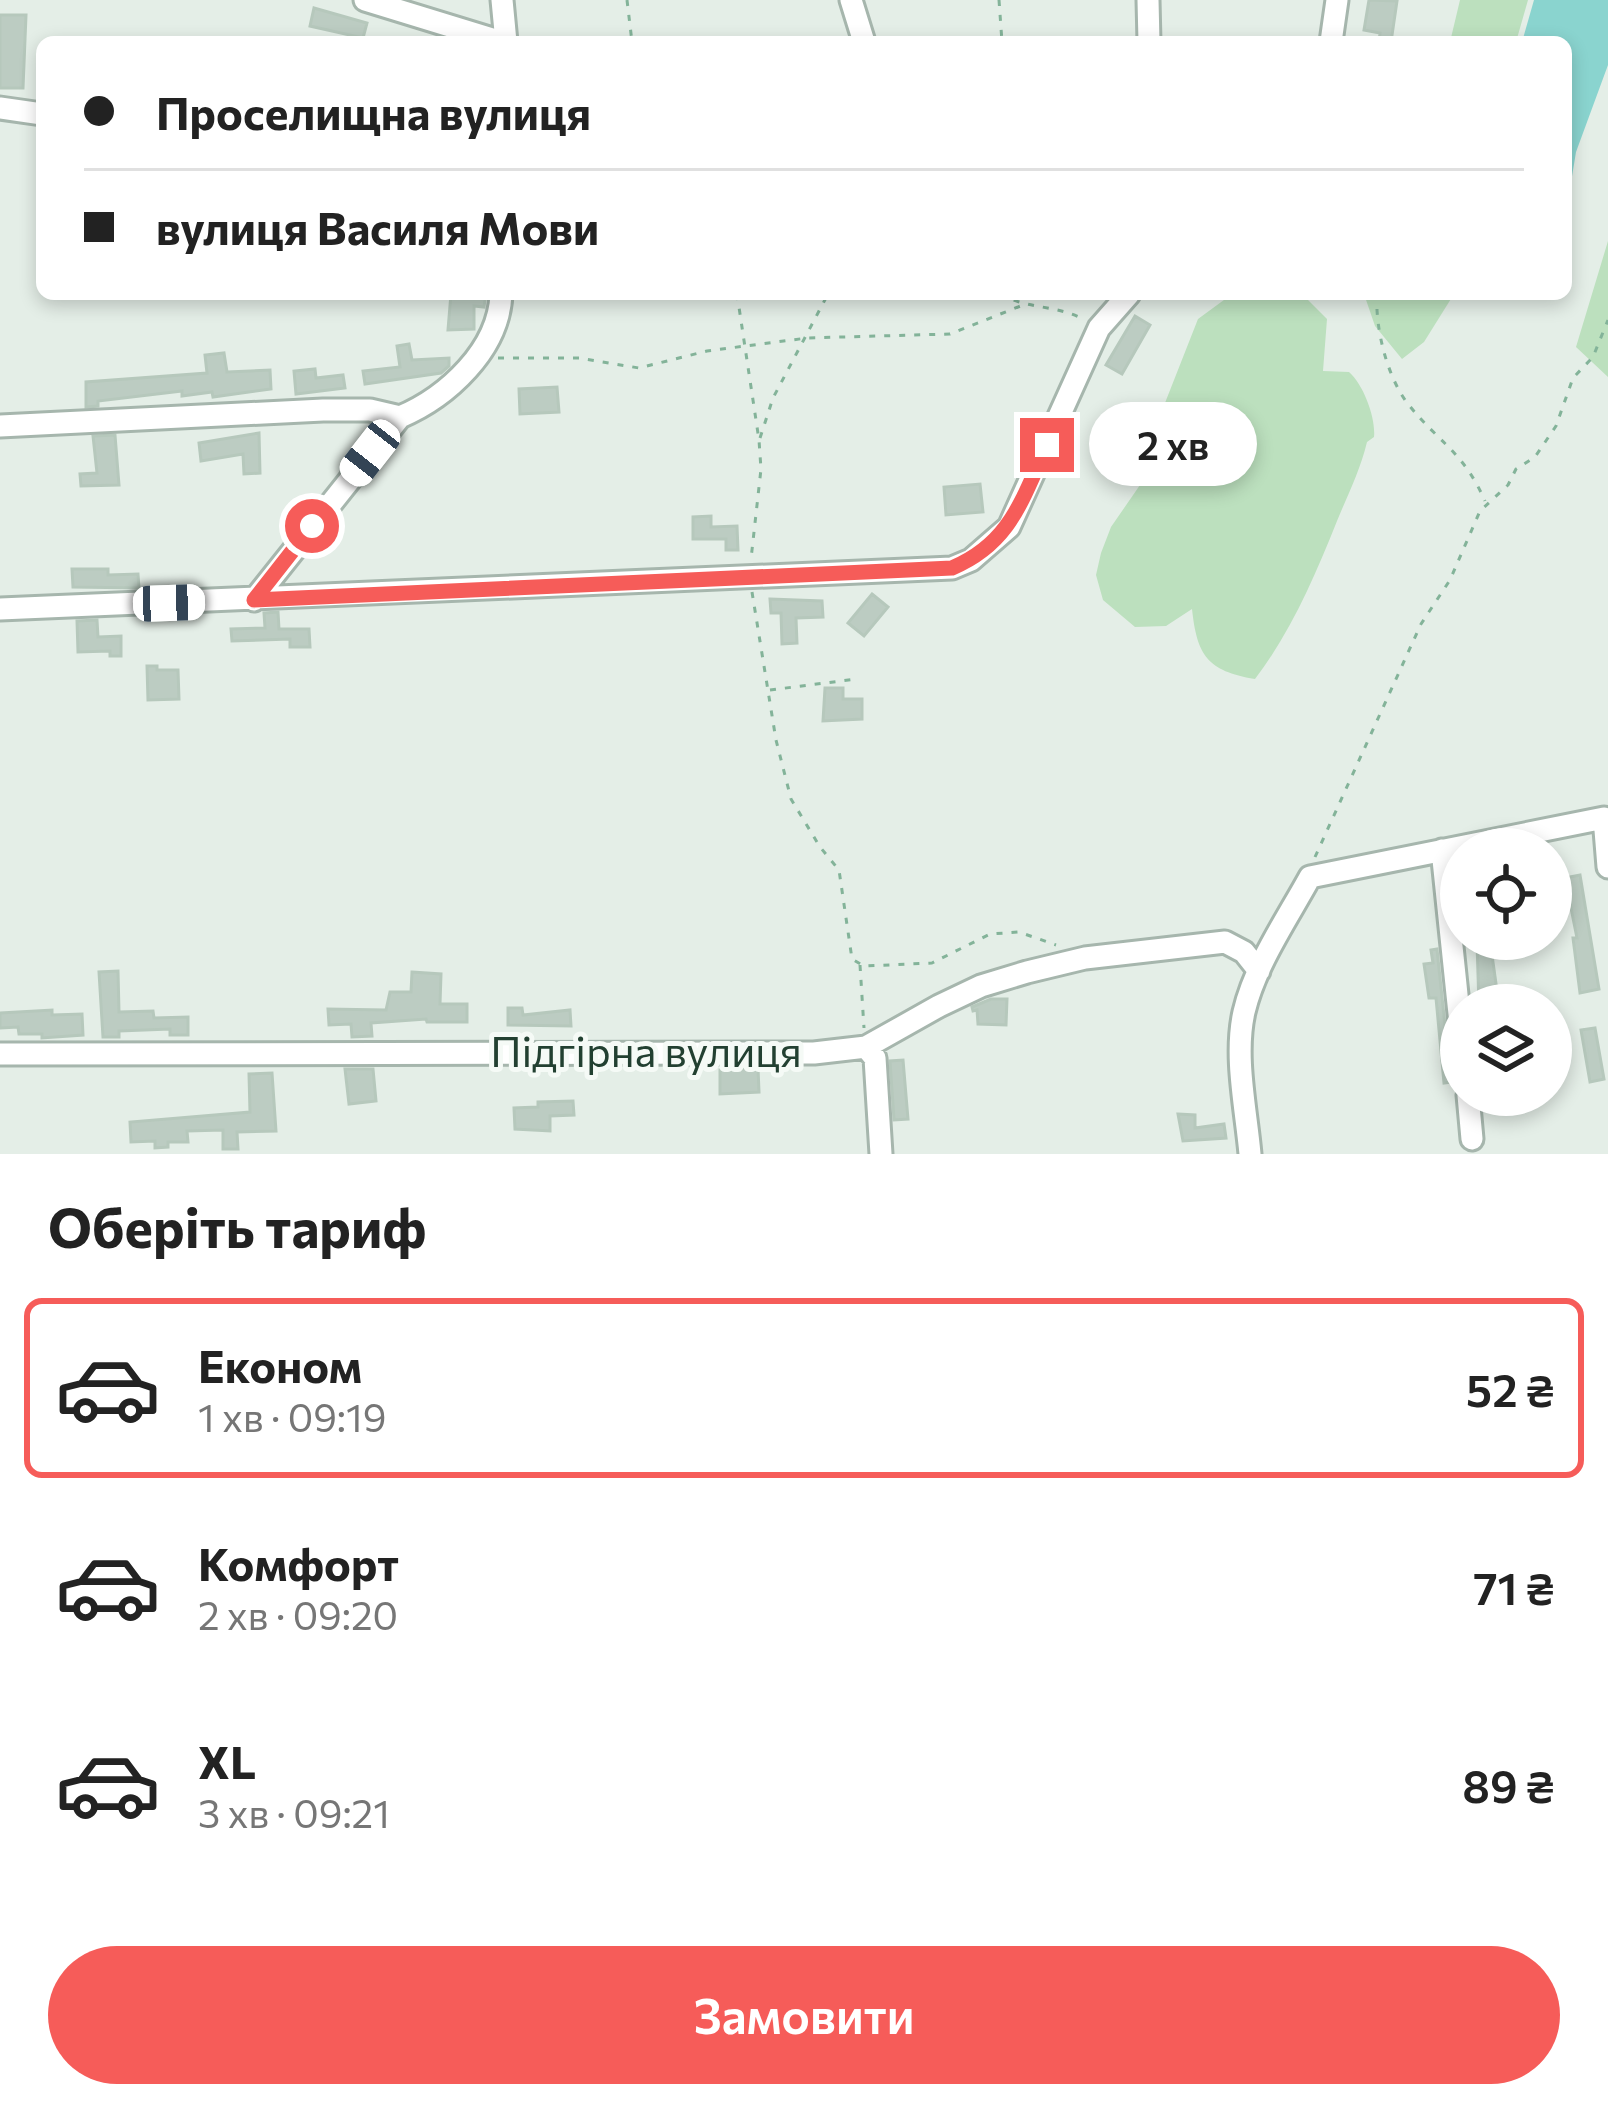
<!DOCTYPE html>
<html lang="uk">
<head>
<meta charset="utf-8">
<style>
  :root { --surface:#fff; --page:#f6f6f6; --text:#222; --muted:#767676; --line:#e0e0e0; --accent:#f65c59 }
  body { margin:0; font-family:Commissioner,sans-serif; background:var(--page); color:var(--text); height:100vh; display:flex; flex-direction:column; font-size:45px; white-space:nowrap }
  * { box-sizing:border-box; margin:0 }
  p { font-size:39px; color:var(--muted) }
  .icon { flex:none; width:66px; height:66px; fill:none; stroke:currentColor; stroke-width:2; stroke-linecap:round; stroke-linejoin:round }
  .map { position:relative; height:1154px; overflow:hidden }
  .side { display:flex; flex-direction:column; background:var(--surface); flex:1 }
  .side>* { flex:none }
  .hud { position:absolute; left:36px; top:36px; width:1536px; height:264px; border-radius:18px; box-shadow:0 6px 18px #0003; display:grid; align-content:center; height:264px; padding:0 48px; background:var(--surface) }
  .tools { position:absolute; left:1440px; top:828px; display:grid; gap:24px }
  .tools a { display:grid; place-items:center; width:132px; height:132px; border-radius:50%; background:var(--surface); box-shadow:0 6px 18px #0003; font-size:60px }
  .end { position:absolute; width:54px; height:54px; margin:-27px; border:15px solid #f65c59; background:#fff; box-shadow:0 0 0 6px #fff }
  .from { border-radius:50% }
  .bubble { position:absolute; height:84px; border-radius:42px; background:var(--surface); box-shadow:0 6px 18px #0003; font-size:39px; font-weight:600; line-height:84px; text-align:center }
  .car { position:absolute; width:36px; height:72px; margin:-36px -18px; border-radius:15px; box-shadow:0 0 9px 3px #0007; background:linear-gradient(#fff 24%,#345 0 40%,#fff 0 76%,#345 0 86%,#fff 0) }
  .hud b { display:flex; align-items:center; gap:42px; height:114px; font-size:45px }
  .hud b+b { border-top:3px solid var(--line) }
  .hud i { width:30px; height:30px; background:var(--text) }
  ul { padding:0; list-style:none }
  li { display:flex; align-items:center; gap:36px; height:180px; margin:0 24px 18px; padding:0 24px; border:6px solid transparent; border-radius:18px }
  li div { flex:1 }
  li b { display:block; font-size:45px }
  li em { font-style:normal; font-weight:600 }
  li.active { border-color:var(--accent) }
  li>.icon { width:108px; height:108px; stroke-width:1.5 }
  h2 { padding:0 48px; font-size:54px; line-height:144px }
  .action { display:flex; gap:24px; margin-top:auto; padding:24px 48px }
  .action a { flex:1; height:138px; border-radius:72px; background:var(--accent); color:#fff; font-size:48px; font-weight:600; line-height:138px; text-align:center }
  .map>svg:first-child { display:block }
</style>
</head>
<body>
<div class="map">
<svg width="1608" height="1154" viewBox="0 0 1608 1154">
  <rect width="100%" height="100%" fill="#e4eee7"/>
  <path fill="#bce0be" d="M1460,0H1528L1516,42H1450Z
    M1608,241V377L1576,347Z
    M1364,294H1454L1424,342L1402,359L1375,326Z
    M1228,297L1308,300L1327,319L1323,371L1349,372C1364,385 1376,419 1374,437L1367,442C1360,471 1348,494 1337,521C1315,576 1291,632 1255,679C1207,671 1197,655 1192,609L1166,626L1135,627L1103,600L1096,575L1101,553L1111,527L1140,485L1163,408L1198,319Z"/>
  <path fill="#8ad4cf" d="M1534,0H1608V65L1576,152L1566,213V42H1522Z"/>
  <path fill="#bcccc2" stroke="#b6c8bc" stroke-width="3" d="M1369,0L1397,1L1391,42H1379L1380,33L1364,30Z
    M314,8L367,23L363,38L310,26Z
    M0,15H26L23,88H0Z
    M451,294H486L484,307L474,306V329L448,330Z
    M1135,316L1150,325L1122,374L1106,365Z
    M409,344L412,360L449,358V366L441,373L365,384L363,371L400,367L397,346Z
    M224,353L227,372L270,370L271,389L213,397L212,392L182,396V391L98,401V406L86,407V382L207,373L205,355Z
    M315,369L316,378L343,375L345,388L296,394L294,371Z
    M557,387L559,412L520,414L519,389Z
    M259,433L260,473L244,474L243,454L201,461L199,443Z
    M115,435L119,485L81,486L80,474L97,473L93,436Z
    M980,484L983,512L946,515L944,487Z
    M711,516V527L737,526L738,550H726V539H693V517Z
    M72,569H108V575L138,574L139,588L73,587Z
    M872,594L888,607L864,636L848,623Z
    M770,599L822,601L823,617L796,618L797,643L782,644L781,613H771Z
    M278,612L279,629H309L310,647H290V639L232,641L231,629L265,628L264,613Z
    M97,620L98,637L121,636V656H110V651L78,652L77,621Z
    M147,666H157V670H178L179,699L148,700Z
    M825,688H843V699H862V719L823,721Z
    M1580,875L1599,989L1580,993L1573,938H1577L1565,878Z
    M1490,941L1499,1005H1479L1477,943Z
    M1437,949L1446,1035L1454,1046L1459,1081L1444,1083L1436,998H1429L1424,964L1433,963L1431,950Z
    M118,971L119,1012L153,1011L154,1018L188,1017V1035H170V1029L119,1031V1037H103L99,972Z
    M412,972L441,974L440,1004H467V1022H427L426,1019L371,1023L372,1036L352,1037L351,1024L329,1025L328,1009L386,1010L390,992H411Z
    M1007,999L1006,1025L978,1024L977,1010L973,1011L972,1007L991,999Z
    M508,1008H522L523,1015L570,1010L571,1026L508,1025Z
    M52,1010V1015L82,1014L83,1035L42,1038V1034H19L18,1027L0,1028V1013Z
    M1595,1028L1604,1079L1590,1082L1581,1030Z
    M903,1060L908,1119L894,1120L890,1061Z
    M758,1068L759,1092L720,1094V1070Z
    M345,1069H373L376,1101L349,1104Z
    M272,1073L276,1131L237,1132L238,1149H223V1130L187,1131L188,1142H168V1147L155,1148V1141L131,1142L130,1122L250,1112L249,1074Z
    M573,1101L574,1115L550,1116V1131L515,1129L514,1108L538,1107V1102Z
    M1178,1114L1195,1115V1128L1224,1124L1226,1138L1183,1141Z"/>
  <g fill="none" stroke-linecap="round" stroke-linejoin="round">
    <defs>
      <path id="minor" d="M365,0L502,42
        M502,0L506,42
        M851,0L864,42
        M1148,0L1149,42
        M1331,42L1337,0
        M0,108L42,114
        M0,426L323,410H370L400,417
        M254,600L400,417C447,397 499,350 501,294
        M0,609L952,568L971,560L1009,527L1099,328L1129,294
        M1442,850L1461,1033
        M866,1047L875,1058L881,1154
        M0,1054L814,1053L866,1047L939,1006L981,986L1027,972L1085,958L1225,942L1244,952L1259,971
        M1468,1095L1472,1139
        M1250,1154C1246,1109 1234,1056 1244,1012C1255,965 1287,919 1310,877L1604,818L1608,867"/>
    </defs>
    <use href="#minor" stroke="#a6b6ad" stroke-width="27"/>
    <path stroke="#83b399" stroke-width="3" stroke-dasharray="6 9" stroke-linecap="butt" d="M627,0L632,42
      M999,0L1002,42
      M737,294L759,440L761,469L751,559
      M1000,294C1026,309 1057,305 1083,319
      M1377,294C1375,328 1387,377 1408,404C1439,443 1463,451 1485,501
      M498,358H579L639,368L707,351L807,338L950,334L1023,305L1022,294
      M760,438L773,398L828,294
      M752,592L776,740L791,799L820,847L839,870L852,959L864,966L932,963L990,934L1019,932L1056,945
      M770,690L857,679
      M1315,857L1421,624L1450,580L1480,511L1508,485L1516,469L1535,457L1556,426L1573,378L1593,357L1608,320
      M860,965L864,1028"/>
    <use href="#minor" stroke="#fff" stroke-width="21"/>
  </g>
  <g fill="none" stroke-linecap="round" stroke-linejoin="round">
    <path stroke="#f65c59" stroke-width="15" d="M312,526L254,600L952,568C1011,543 1022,499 1047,445"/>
  </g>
  <g text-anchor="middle" stroke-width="10" stroke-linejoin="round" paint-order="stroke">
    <g font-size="42" fill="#224031" stroke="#f5faf6">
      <text x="646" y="1067">Підгірна вулиця</text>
    </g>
  </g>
</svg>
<div class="tools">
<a><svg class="icon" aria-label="locate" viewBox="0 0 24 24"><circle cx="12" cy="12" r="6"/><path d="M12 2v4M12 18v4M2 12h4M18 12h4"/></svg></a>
<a><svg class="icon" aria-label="layers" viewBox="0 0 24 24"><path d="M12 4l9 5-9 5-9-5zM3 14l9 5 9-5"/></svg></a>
</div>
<i class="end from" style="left:312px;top:526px"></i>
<i class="end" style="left:1047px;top:445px"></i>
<div class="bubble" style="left:1089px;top:402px;width:168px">2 хв</div>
<i class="car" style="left:370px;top:453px;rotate:218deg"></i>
<i class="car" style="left:169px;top:603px;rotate:88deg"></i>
<div class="hud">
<b><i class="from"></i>Проселищна вулиця</b>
<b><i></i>вулиця Василя Мови</b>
</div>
</div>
<section class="side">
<h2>Оберіть тариф</h2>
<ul>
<li class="active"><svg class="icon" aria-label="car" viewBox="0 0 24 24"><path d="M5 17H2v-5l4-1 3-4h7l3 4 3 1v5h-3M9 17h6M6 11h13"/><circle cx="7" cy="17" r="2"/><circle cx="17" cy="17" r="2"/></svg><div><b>Економ</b><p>1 хв · 09:19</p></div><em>52 ₴</em></li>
<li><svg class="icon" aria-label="car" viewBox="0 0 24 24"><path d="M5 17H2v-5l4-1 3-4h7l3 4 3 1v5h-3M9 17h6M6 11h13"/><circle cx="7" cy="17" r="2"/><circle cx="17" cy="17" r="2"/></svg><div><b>Комфорт</b><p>2 хв · 09:20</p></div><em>71 ₴</em></li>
<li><svg class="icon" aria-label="car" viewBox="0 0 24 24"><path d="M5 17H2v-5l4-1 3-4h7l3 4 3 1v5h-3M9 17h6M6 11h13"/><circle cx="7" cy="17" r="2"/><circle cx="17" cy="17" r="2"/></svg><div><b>XL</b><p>3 хв · 09:21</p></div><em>89 ₴</em></li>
</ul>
<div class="action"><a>Замовити</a></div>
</section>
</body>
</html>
